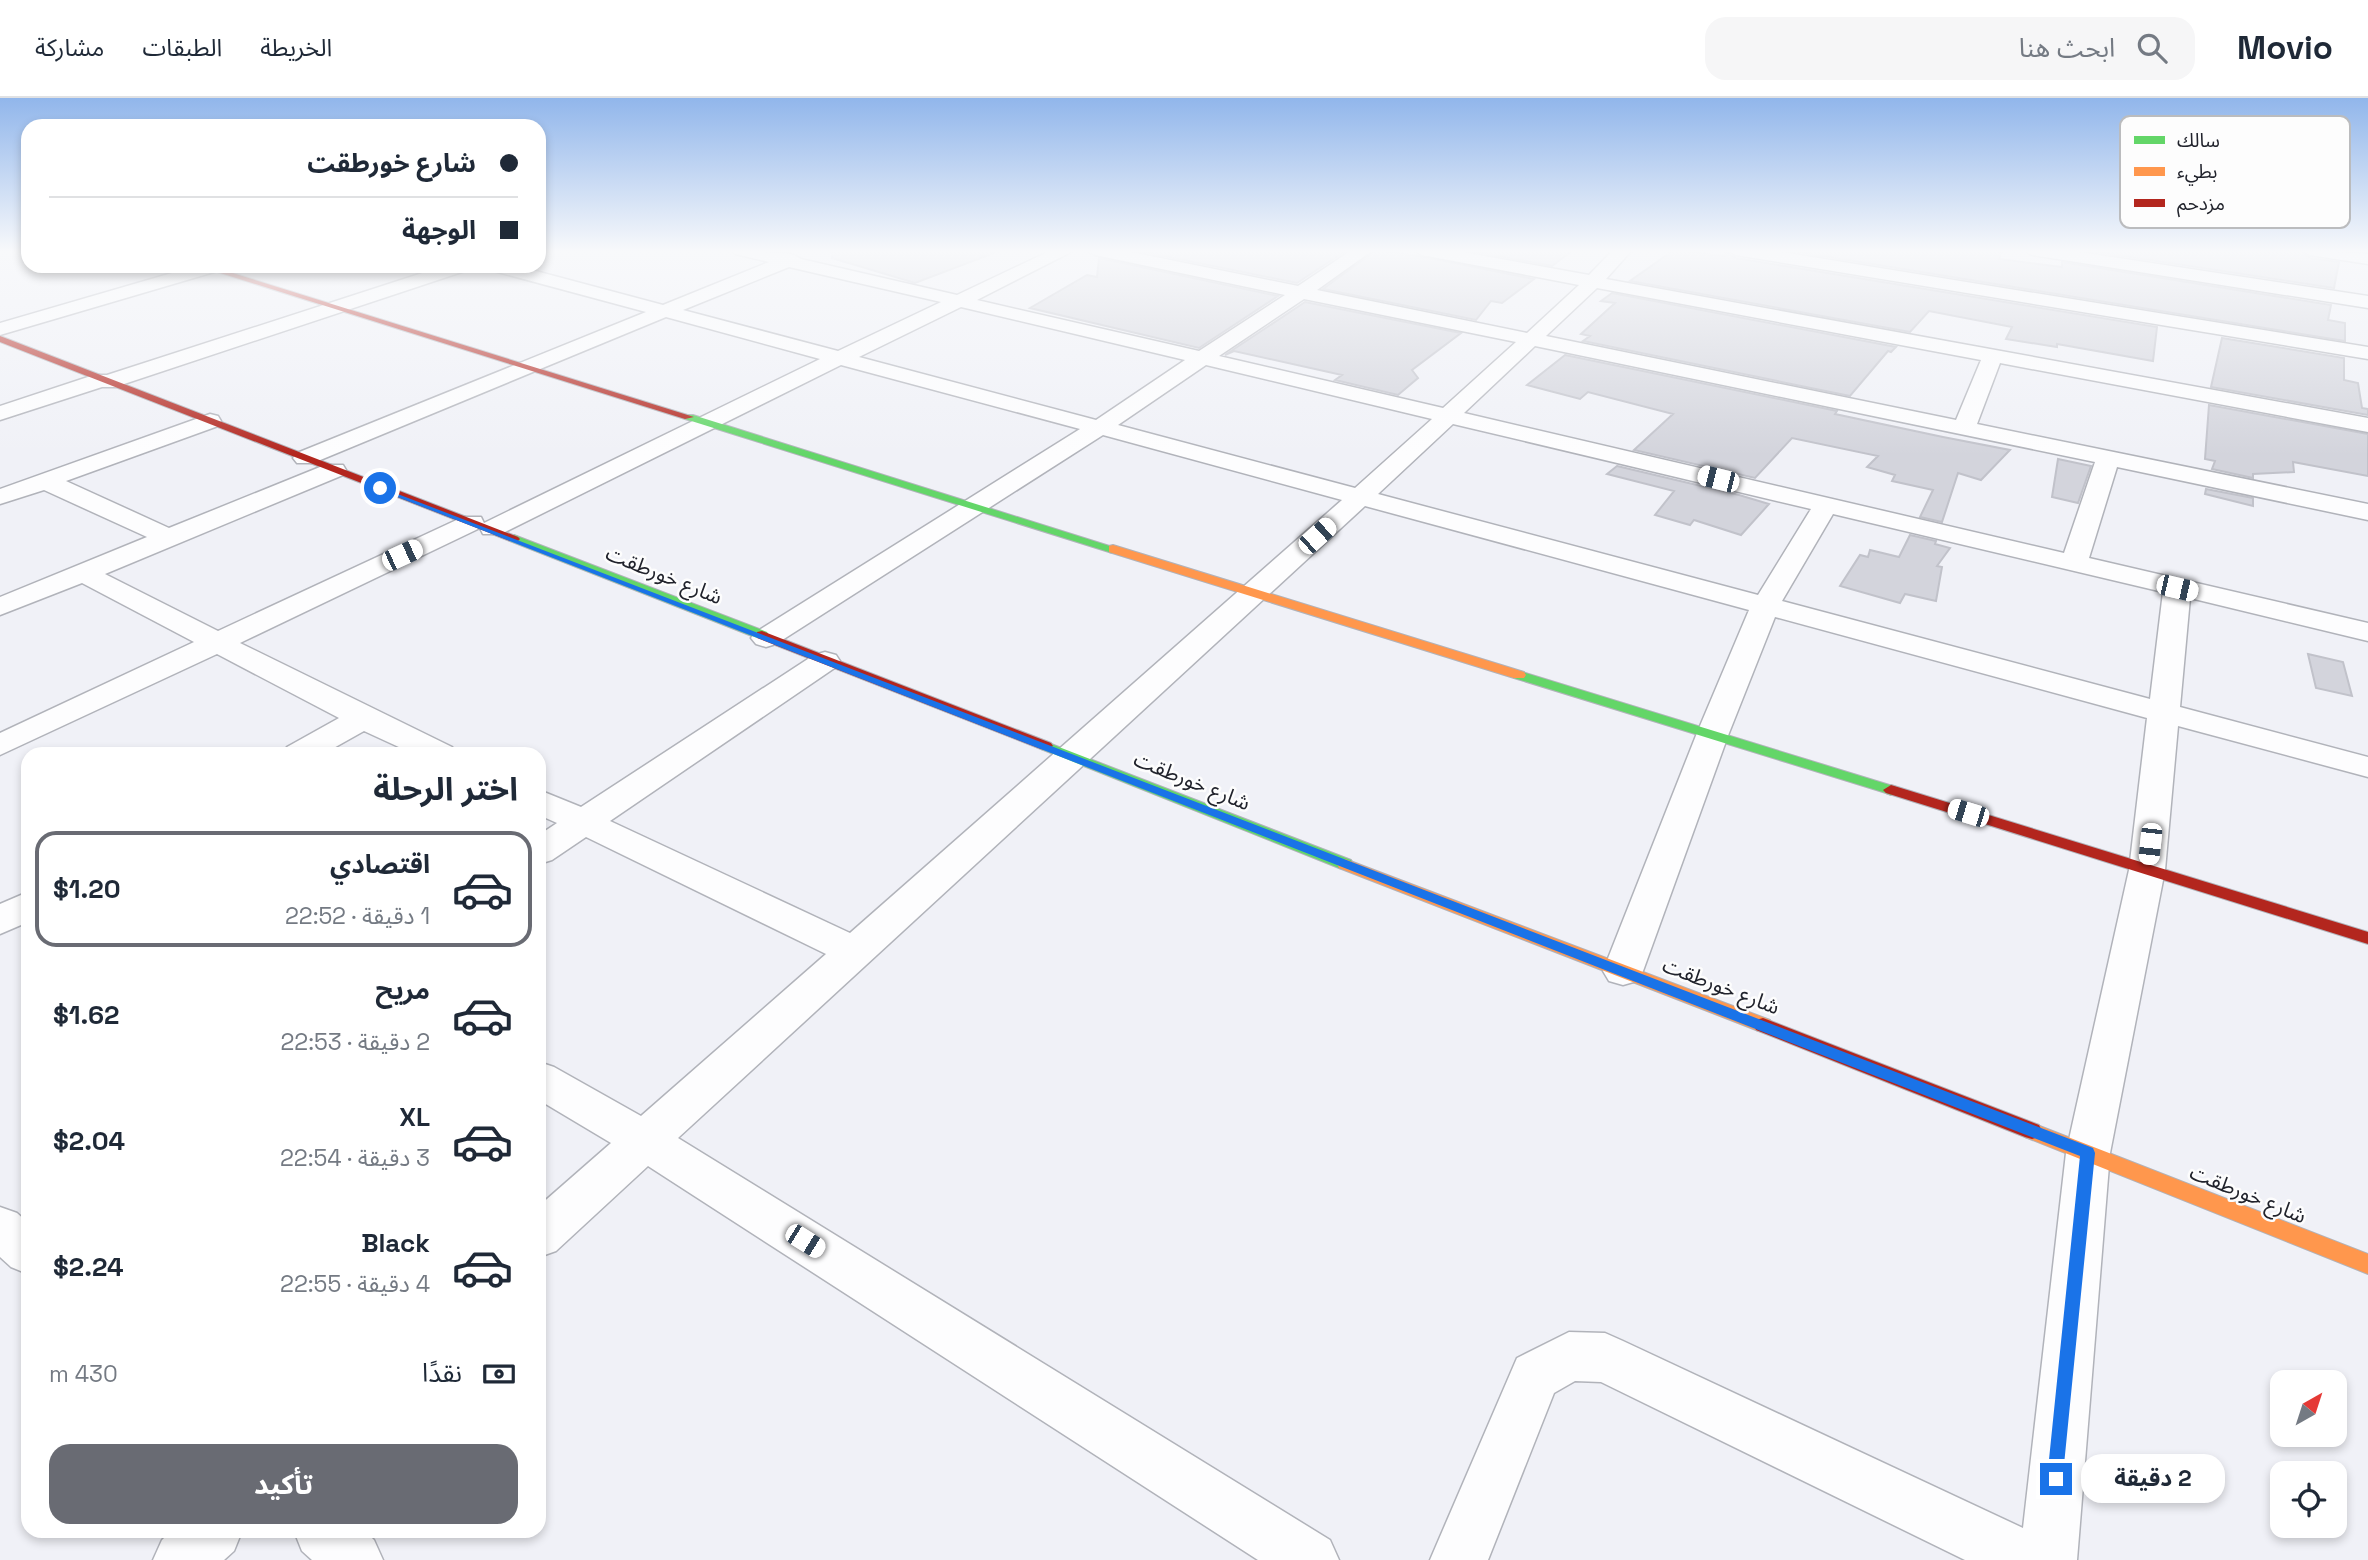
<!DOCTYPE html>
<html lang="ar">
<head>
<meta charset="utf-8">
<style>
  :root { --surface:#fff; --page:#f6f6f7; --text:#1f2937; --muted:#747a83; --line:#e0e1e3; --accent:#696b73 }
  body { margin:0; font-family:"Space Grotesk","Noto Sans Arabic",sans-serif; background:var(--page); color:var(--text); direction:rtl; height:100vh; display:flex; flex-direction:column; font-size:26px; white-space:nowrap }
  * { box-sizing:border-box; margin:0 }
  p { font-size:23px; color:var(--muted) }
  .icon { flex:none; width:38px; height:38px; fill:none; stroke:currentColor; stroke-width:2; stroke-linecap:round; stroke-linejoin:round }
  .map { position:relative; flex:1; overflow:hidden; direction:ltr }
  .side { position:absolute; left:21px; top:649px; width:525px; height:791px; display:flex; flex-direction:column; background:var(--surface); border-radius:21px; box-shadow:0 4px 10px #0003; direction:rtl }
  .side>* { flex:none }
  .guide { position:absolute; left:21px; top:21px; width:525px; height:154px; border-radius:21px; box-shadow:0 4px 10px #0003; direction:rtl; display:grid; align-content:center; height:154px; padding:0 28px; background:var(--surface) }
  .needle { width:46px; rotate:39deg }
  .buttons { position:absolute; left:2270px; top:1272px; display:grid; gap:14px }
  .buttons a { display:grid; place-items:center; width:77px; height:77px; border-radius:14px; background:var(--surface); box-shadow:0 4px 10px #0003; font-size:35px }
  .end { position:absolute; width:32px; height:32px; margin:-16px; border:9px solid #1a73e8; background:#fff; box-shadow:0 0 0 4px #fff }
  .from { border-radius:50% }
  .bubble { position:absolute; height:49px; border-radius:21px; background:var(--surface); box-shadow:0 4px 10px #0003; font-size:23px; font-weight:700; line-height:49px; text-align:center; direction:rtl }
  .car { position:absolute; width:21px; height:42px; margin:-21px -10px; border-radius:9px; box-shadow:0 0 5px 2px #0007; background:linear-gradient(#fff 24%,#345 0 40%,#fff 0 76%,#345 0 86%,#fff 0) }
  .guide b { display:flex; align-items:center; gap:24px; height:66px; font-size:26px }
  .guide b+b { border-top:2px solid var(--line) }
  .guide i { width:18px; height:18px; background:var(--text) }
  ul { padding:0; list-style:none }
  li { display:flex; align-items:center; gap:21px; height:116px; margin:0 14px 10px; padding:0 14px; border:4px solid transparent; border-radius:21px }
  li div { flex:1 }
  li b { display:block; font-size:26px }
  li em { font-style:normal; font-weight:700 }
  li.active { border-color:var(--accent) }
  li>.icon { width:63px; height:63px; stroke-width:1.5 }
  h2 { padding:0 28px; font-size:32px; line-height:84px }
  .pay { display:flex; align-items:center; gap:18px; height:77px; padding:0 28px; font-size:26px }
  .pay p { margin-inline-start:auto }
  .cta { display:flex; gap:14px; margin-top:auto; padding:14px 28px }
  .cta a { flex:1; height:80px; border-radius:21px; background:var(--accent); color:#fff; font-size:28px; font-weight:700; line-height:80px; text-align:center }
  header { display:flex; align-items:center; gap:42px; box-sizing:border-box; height:98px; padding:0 35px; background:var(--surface); border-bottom:2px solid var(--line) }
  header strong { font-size:33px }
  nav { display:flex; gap:38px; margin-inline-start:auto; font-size:24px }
  .search { width:490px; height:63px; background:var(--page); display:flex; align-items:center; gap:18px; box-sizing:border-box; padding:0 24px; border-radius:21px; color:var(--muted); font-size:26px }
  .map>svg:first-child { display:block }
</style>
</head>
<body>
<header>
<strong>Movio</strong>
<div class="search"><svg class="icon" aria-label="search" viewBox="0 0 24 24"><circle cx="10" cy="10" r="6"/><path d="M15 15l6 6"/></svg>ابحث هنا</div>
<nav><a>الخريطة</a><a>الطبقات</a><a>مشاركة</a></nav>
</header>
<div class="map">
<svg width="2368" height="1462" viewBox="0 0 2368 1462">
  <rect width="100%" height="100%" fill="#f0f1f7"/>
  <path fill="#d3d4dc" stroke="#c1c2ca" stroke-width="2" d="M833,152H993L994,155L915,185L832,160Z
    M1134,152H1347L1297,185Z
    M1376,152L1419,158L1534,181L1502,205L1491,203L1476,222L1323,191Z
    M1466,152H1573L1552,168Z
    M1674,152L1725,158L1726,154L1736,160L2157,229L2153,263L2057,246V249L2006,241L2012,229L1929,213L1910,234L1630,183Z
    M1786,152H2002L1999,161L2062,169V164L2331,207L2328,222L2345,225V243Z
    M2084,152H2299L2310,160L2339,164L2334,190Z
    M1099,160L1278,198L1199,250L1030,210L1087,177L1097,179Z
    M1612,195L1896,249L1891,254L1888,253L1850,298L1583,243L1590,238L1581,236L1615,205L1601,203Z
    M1305,204L1461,235L1412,272L1418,280L1398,297L1335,282L1342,277L1234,253L1225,257Z
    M2222,240L2344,260V282L2358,285L2362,310L2368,311V317L2211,289Z
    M1565,257L1837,313L1835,316L1943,339L2010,352L1981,382L1958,375L1942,424L1920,419L1933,392L1892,383L1895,377L1867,369L1878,358L1792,340L1755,380L1634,352L1673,316L1588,294L1580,301L1527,287Z
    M2209,307L2368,336V378L2293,364L2294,374L2253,376V380L2212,371L2215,363L2205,361Z
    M2058,361L2091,368L2078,405L2052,399Z
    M1617,368L1739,397L1769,406L1741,437L1694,422L1690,427L1655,417L1674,393L1607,376Z
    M2206,391L2253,400V408L2205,396Z
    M1910,437L1936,443L1935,446L1950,450L1937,468L1942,469L1936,503L1905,496L1900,505L1840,488L1860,457L1868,459L1870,452L1899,459Z
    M2308,556L2343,564L2352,598L2316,590Z"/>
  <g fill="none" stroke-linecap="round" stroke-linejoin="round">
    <defs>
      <path id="street" d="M732,152L792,156L801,161L957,197L1052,152H1075L977,202L1199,253L1285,197L1095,157L1086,152H1121L1298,188L1352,152H1373L1317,192L1527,235L1579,187L1422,157L1413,152H1451L1589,177L1613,152H1632L1606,181L2368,320V334L2000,265L1977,326L2368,406V422L2117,369L2089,460L2368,525V543L2190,500L2180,609L2368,659V679L2178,628L2165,772L2110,1055L2077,1462H1965L1601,1284L1575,1283L1554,1295L1488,1462H1430L1517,1260L1569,1234L1605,1235L1623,1243L2023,1430L2066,1055L2129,772L2147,620L1775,519L1729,635L1643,873L1637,883L1623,887L1609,883L1603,873L1697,635L1749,512L1365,408L678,1040L1330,1442L1339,1462H1258L648,1068L556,1153L539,1159V1108L611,1045L539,1002V964L554,969L641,1018L826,856L586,739L552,762L539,766V737L557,725L539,717V692L581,709L814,557L825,554L836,557L840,563L836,569L610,723L850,835L1342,402L1103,337L776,546L766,549L756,546L751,540L756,534L1080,331L841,267L501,436H483L480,430L240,545L452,649L456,656H414L364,633L323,656H283L287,649L339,620L217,556L0,657V635L194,544L82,485L0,517V499L147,439L44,392L0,406V391L210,316L218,318L221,323L218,328L66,383L169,430L325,367H343L346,372L343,377L105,476L218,533L463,419H481L484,425L820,261L666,219L313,365H297L293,360L297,355L646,214L490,172L487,168H517L663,207L769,164L735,156ZM789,169L941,204L838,253L683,212ZM1597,190L1981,262L1956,322L1546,238ZM1304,201L1516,244L1443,310L1219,258ZM961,209L1185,262L1096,322L859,259ZM1535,248L2095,364L2064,455L1464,315ZM1206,267L1432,321L1355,390L1118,327ZM1453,326L1811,411L1758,497L1378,396ZM1833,416L2163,494L2150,601L1782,503Z
        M1727,152H1769L2368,249V261L1736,157Z
        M2023,152H2066L2368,198V210L2032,157Z
        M2301,152L2368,156V166L2310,157Z
        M196,168H224L221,172L0,237V225Z
        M444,168H471L468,172L115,289H102L0,322V308L94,277H107Z
        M28,794V824L0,836V806Z
        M0,1109L17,1115L28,1125V1176L11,1169L0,1159Z
        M171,1433H242L234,1453L224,1462H153L162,1442Z
        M294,1433H365L374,1442L383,1462H312L302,1453Z"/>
      <path id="fast" d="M685,317H693L1119,451L1113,455L1109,454L685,321Z
        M514,437L767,534L769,537L767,540H757L510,443L508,441Z
        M1519,573L1896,689L1899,692L1891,697L1886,695L1514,580L1512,577Z
        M1046,644L1351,762L1353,766L1345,771L1339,770L1041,651L1039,648Z"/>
      <path id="slow" d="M1113,447L1524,574L1526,577L1524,580H1514L1109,454V448Z
        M1345,761L1770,922L1772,927L1770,932L1763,934L1756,932L1339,770L1337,766Z
        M2032,1025L2368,1156V1176L2025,1039L2022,1033L2025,1027Z"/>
      <path id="jam" d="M198,168H210L694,319L685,321Z
        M0,238L518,439L520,441L518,443H510L0,244Z
        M762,533L1051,645L1053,648L1046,652L1041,651L757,540V534Z
        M1891,687L2368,834V846L1886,695L1883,692Z
        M1763,920L2039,1027L2042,1033L2039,1039L2032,1041L2025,1039L1756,932L1754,927L1756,922Z"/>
    </defs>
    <use href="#street" stroke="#b1b3ba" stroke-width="3"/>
    <use href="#fast" stroke="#b1b3ba" stroke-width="2"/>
    <use href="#slow" stroke="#b1b3ba" stroke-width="2"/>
    <use href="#jam" stroke="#b1b3ba" stroke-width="2"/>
    <use href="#street" fill="#fdfdfe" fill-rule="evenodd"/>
    <use href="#fast" fill="#63d668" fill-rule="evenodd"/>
    <use href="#slow" fill="#ff974d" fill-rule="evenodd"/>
    <use href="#jam" fill="#b3261e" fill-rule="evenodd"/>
  </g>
  <linearGradient id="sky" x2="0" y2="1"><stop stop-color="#91b6eb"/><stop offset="0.43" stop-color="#f8f9fb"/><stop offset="1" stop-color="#f8f9fb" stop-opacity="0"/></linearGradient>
  <rect width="2368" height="357" fill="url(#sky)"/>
  <path fill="#1a73e8" d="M377,388L2093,1050L2095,1055L2062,1387L2056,1389L2050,1387L2047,1381L2080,1058L377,391Z"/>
  <g text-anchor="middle" stroke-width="5" stroke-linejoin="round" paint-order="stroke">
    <g font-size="21" fill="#21232c" stroke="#fdfdfd">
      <text transform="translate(664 477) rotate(22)" y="7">شارع خورطقت</text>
      <text transform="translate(1192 683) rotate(22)" y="7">شارع خورطقت</text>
      <text transform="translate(1721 888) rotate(21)" y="7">شارع خورطقت</text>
      <text transform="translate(2248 1096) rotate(22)" y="7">شارع خورطقت</text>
    </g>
  </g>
  <rect x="2120" y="18" width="230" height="112" rx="10" fill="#fdfdfd" stroke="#bbbcbe" stroke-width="2"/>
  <rect x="2134" y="38" width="31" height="8" fill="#63d668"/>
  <rect x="2134" y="69" width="31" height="9" fill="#ff974d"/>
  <rect x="2134" y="101" width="31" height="8" fill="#b3261e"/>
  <g font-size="19" fill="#21232c">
    <text x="2177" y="49">سالك</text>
    <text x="2177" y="80">بطيء</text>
    <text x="2177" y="112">مزدحم</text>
  </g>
</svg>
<div class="buttons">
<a><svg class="needle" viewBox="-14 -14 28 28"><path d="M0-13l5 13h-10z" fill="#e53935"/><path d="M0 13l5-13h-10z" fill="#747a83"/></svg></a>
<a><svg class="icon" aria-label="locate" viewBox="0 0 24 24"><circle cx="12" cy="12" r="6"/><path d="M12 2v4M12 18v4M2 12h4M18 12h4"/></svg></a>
</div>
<i class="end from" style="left:380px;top:390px"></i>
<i class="end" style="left:2056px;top:1381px"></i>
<div class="bubble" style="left:2081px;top:1356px;width:144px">2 دقيقة</div>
<i class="car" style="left:1718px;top:381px;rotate:284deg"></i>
<i class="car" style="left:1317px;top:438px;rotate:48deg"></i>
<i class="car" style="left:402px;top:457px;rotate:65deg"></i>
<i class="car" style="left:2177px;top:490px;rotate:103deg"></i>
<i class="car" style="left:1968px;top:715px;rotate:287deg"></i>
<i class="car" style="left:2150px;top:746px;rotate:186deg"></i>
<i class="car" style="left:805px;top:1143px;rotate:122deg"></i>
<div class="guide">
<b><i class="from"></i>شارع خورطقت</b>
<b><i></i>الوجهة</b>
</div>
<section class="side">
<h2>اختر الرحلة</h2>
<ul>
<li class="active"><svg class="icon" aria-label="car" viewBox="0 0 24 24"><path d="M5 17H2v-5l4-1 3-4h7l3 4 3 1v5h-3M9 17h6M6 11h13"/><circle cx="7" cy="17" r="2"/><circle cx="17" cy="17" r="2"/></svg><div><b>اقتصادي</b><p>1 دقيقة · 22:52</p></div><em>$1.20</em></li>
<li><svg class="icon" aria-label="car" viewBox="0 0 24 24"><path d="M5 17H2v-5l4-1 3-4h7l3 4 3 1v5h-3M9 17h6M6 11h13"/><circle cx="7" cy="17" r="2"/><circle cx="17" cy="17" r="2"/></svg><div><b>مريح</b><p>2 دقيقة · 22:53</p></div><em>$1.62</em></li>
<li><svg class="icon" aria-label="car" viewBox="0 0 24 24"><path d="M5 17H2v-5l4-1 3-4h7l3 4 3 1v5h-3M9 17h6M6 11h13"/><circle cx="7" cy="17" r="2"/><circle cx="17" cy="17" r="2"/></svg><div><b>XL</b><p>3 دقيقة · 22:54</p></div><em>$2.04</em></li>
<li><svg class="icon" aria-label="car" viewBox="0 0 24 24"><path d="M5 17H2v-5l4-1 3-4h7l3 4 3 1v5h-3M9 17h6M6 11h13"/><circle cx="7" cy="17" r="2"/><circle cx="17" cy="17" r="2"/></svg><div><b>Black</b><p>4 دقيقة · 22:55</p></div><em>$2.24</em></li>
</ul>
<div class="pay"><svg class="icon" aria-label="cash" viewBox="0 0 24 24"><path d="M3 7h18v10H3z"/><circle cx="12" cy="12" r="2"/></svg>نقدًا<p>430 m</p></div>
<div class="cta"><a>تأكيد</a></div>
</section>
</div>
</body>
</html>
